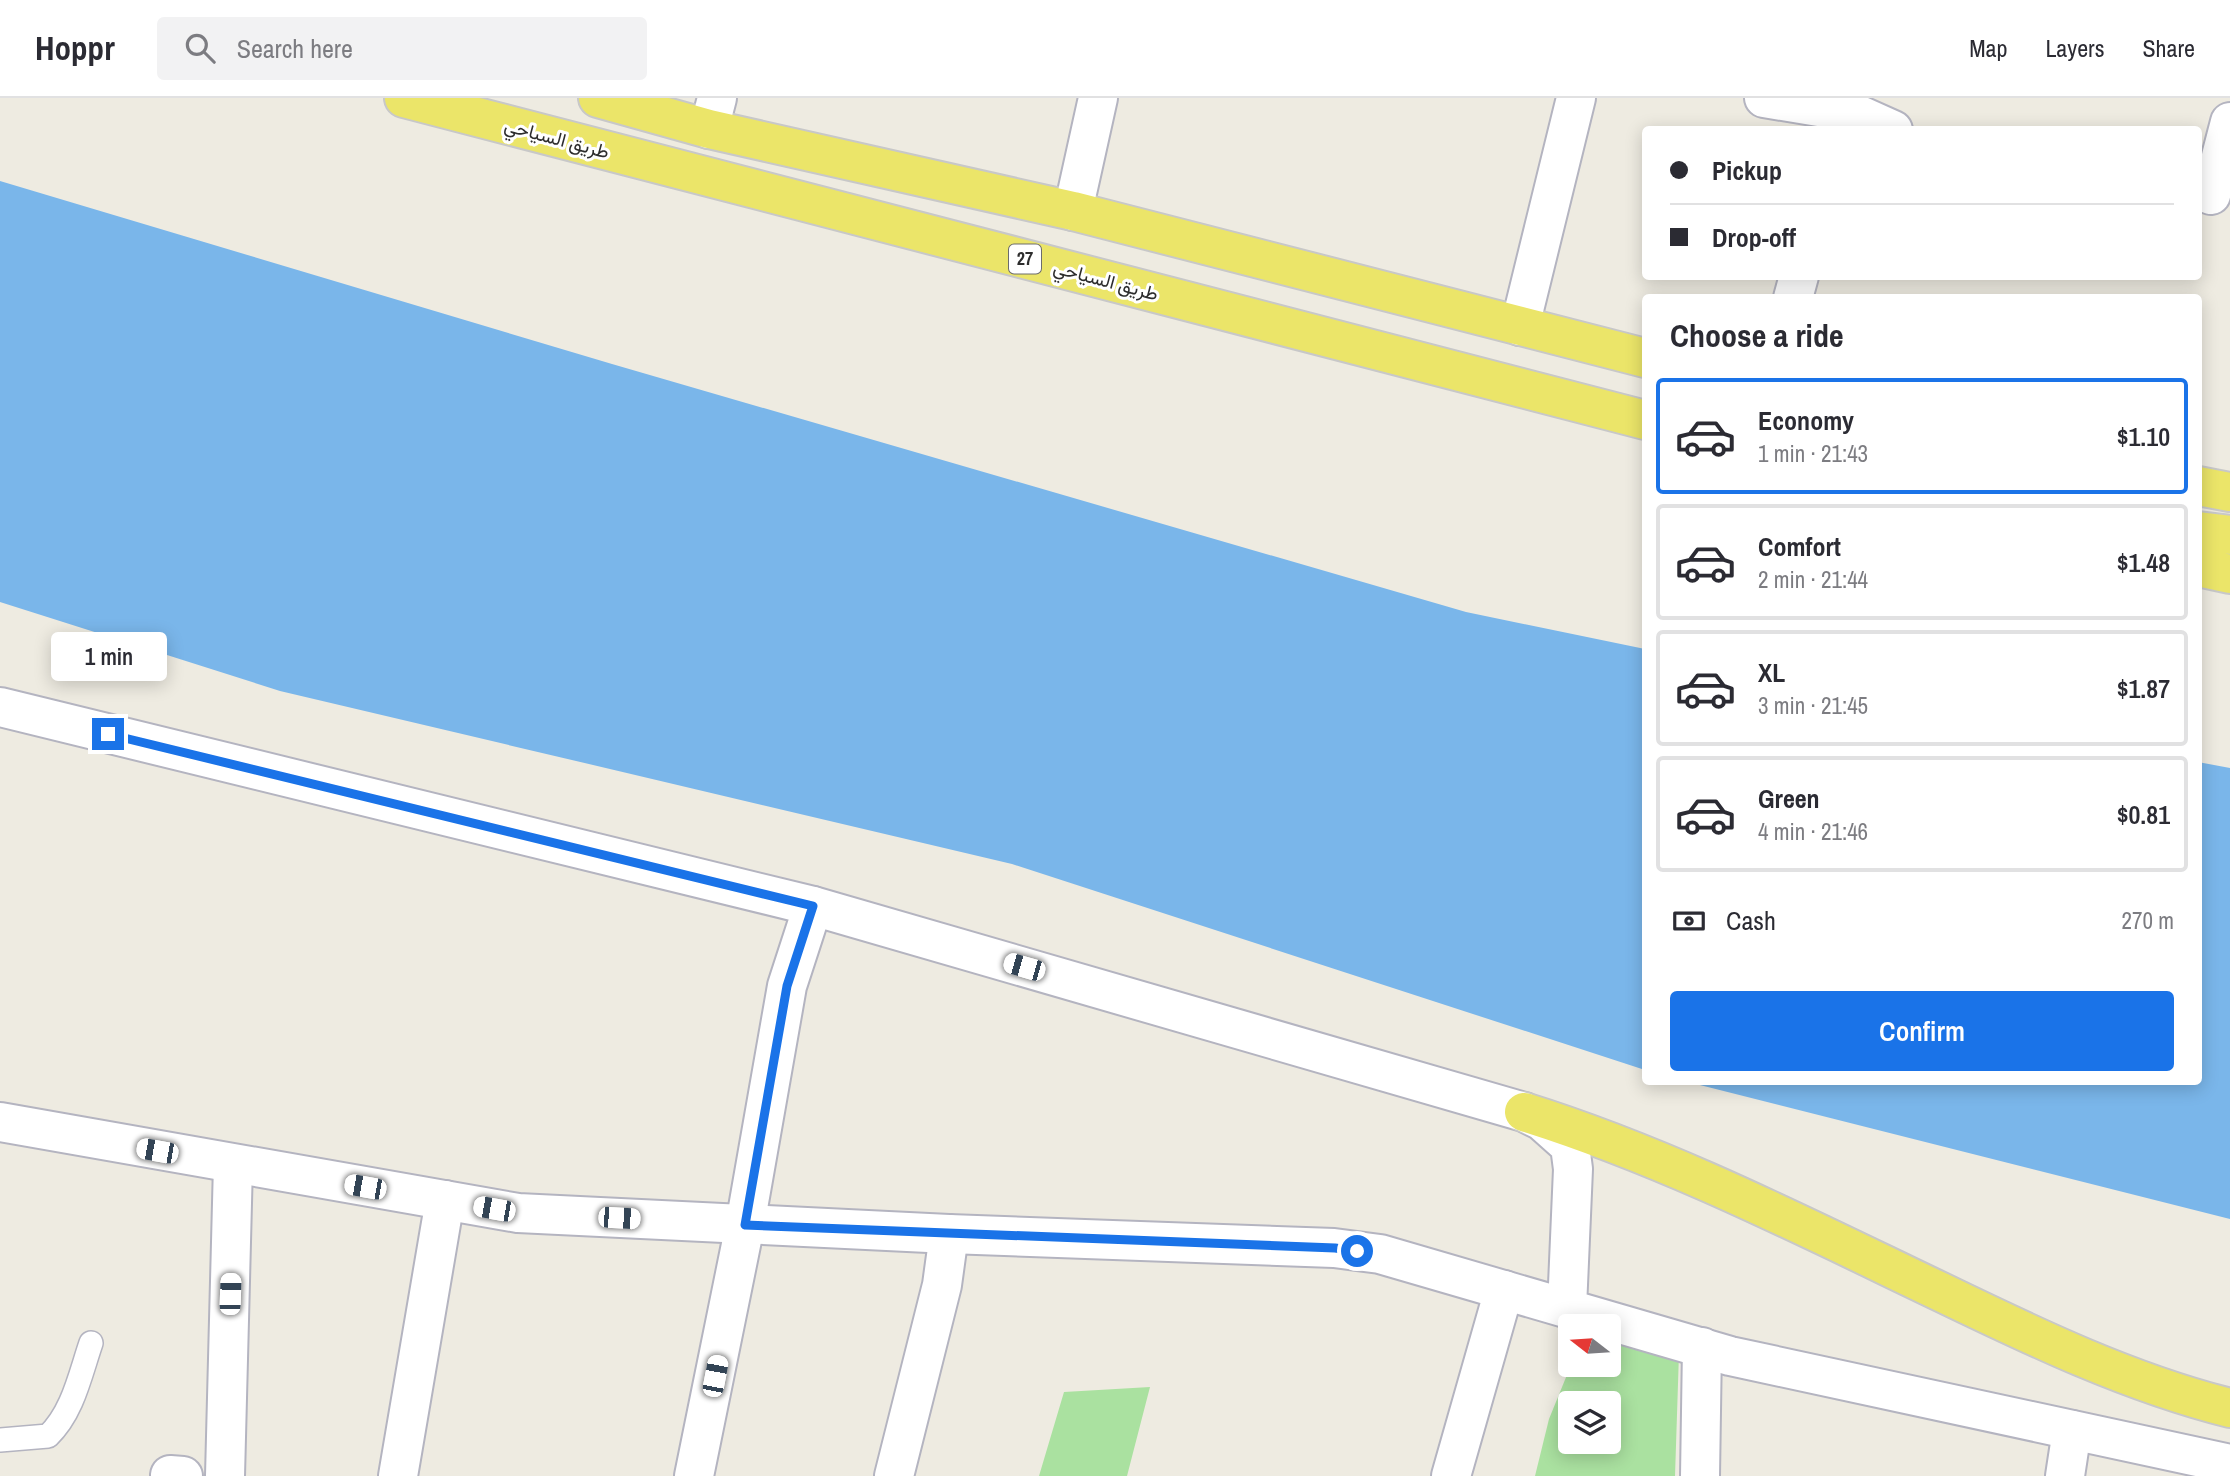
<!DOCTYPE html>
<html lang="en">
<head>
<meta charset="utf-8">
<style>
  :root { --surface:#fff; --page:#f2f2f3; --text:#2b2b33; --muted:#7c7c81; --line:#e1e1e2; --accent:#1a73e8 }
  body { margin:0; font-family:"Archivo Narrow",Vazirmatn,sans-serif; background:var(--page); color:var(--text); height:100vh; display:flex; flex-direction:column; font-size:26px; white-space:nowrap }
  * { box-sizing:border-box; margin:0 }
  p { font-size:23px; color:var(--muted) }
  .icon { flex:none; width:38px; height:38px; fill:none; stroke:currentColor; stroke-width:2; stroke-linecap:round; stroke-linejoin:round }
  .map { position:relative; flex:1; overflow:hidden }
  .sheet { position:absolute; left:1642px; top:196px; width:560px; height:791px; display:flex; flex-direction:column; background:var(--surface); border-radius:7px; box-shadow:0 4px 18px #0003 }
  .sheet>* { flex:none }
  .banner { position:absolute; left:1642px; top:28px; width:560px; height:154px; border-radius:7px; box-shadow:0 4px 18px #0003; display:grid; align-content:center; height:154px; padding:0 28px; background:var(--surface) }
  .needle { width:46px; rotate:287deg }
  .controls { position:absolute; left:1558px; top:1216px; display:grid; gap:14px }
  .controls a { display:grid; place-items:center; width:63px; height:63px; border-radius:7px; background:var(--surface); box-shadow:0 4px 18px #0003; font-size:35px }
  .end { position:absolute; width:32px; height:32px; margin:-16px; border:9px solid #1a73e8; background:#fff; box-shadow:0 0 0 4px #fff }
  .from { border-radius:50% }
  .bubble { position:absolute; height:49px; border-radius:7px; background:var(--surface); box-shadow:0 4px 18px #0003; font-size:23px; font-weight:600; line-height:49px; text-align:center }
  .car { position:absolute; width:21px; height:42px; margin:-21px -10px; border-radius:9px; box-shadow:0 0 5px 2px #0007; background:linear-gradient(#fff 24%,#345 0 40%,#fff 0 76%,#345 0 86%,#fff 0) }
  .banner b { display:flex; align-items:center; gap:24px; height:66px; font-size:26px }
  .banner b+b { border-top:2px solid var(--line) }
  .banner i { width:18px; height:18px; background:var(--text) }
  ul { padding:0; list-style:none }
  li { display:flex; align-items:center; gap:21px; height:116px; margin:0 14px 10px; padding:0 14px; border:4px solid var(--line); border-radius:7px }
  li div { flex:1 }
  li b { display:block; font-size:26px }
  li em { font-style:normal; font-weight:600 }
  li.active { border-color:var(--accent) }
  li>.icon { width:63px; height:63px; stroke-width:1.5 }
  h2 { padding:0 28px; font-size:32px; line-height:84px }
  .pay { display:flex; align-items:center; gap:18px; height:77px; padding:0 28px; font-size:26px }
  .pay p { margin-inline-start:auto }
  .action { display:flex; gap:14px; margin-top:auto; padding:14px 28px }
  .action a { flex:1; height:80px; border-radius:7px; background:var(--accent); color:#fff; font-size:28px; font-weight:600; line-height:80px; text-align:center }
  header { display:flex; align-items:center; gap:42px; box-sizing:border-box; height:98px; padding:0 35px; background:var(--surface); border-bottom:2px solid var(--line) }
  header strong { font-size:33px }
  nav { display:flex; gap:38px; margin-inline-start:auto; font-size:24px }
  .search { width:490px; height:63px; background:var(--page); display:flex; align-items:center; gap:18px; box-sizing:border-box; padding:0 24px; border-radius:7px; color:var(--muted); font-size:26px }
  .map>svg:first-child { display:block }
</style>
</head>
<body>
<header>
<strong>Hoppr</strong>
<div class="search"><svg class="icon" aria-label="search" viewBox="0 0 24 24"><circle cx="10" cy="10" r="6"/><path d="M15 15l6 6"/></svg>Search here</div>
<nav><a>Map</a><a>Layers</a><a>Share</a></nav>
</header>
<div class="map">
<svg width="2230" height="1378" viewBox="0 0 2230 1378">
  <rect width="100%" height="100%" fill="#eeebe1"/>
  <path fill="#aae1a0" fill-rule="evenodd" d="M1608,1236L1679,1255L1675,1378H1535L1549,1321L1571,1267H1608ZM1570,1306H1608V1344H1570Z
    M1150,1289L1127,1378H1039L1064,1294Z"/>
  <path fill="#7ab6ea" d="M0,83L612,266L1466,514L1645,551V972L1012,766L280,593L0,504Z
    M2198,664L2230,670V1121L1688,984H2198Z"/>
  <g fill="none" stroke-linecap="round" stroke-linejoin="round">
    <defs>
      <path id="service" d="M0,1342L48,1338C73,1314 80,1277 91,1245"/>
      <path id="minor" d="M1764,0L1855,15L1893,32
        M709,31L717,0
        M2211,97L2230,24
        M1073,113L1098,0
        M1793,200L1799,178
        M1520,228L1576,0
        M170,1377L183,1378
        M225,1378L233,1066
        M398,1378L445,1102
        M694,1378L745,1127L787,888L813,808
        M894,1378L942,1187L949,1136
        M1451,1378L1504,1192
        M1700,1378L1702,1249
        M2065,1378L2072,1332"/>
      <path id="tertiary" d="M0,609L813,808L1524,1014L1542,1023L1570,1048L1573,1071L1567,1210
        M0,1024L518,1115L949,1136L1334,1150L1380,1156L1730,1258L2230,1366"/>
      <path id="primary" d="M404,0L1645,322
        M598,0L709,31L1073,113L1645,260
        M2198,388L2230,394
        M2198,433L2230,437
        M2198,469L2230,476
        M1524,1014C1668,1059 1805,1129 1941,1194C2034,1239 2130,1285 2230,1310"/>
    </defs>
    <use href="#service" stroke="#b4b4c0" stroke-width="26"/>
    <use href="#minor" stroke="#b4b4c0" stroke-width="42"/>
    <use href="#tertiary" stroke="#b4b4c0" stroke-width="42"/>
    <use href="#primary" stroke="#c8c8c8" stroke-width="42"/>
    <use href="#service" stroke="#fff" stroke-width="23"/>
    <use href="#minor" stroke="#fff" stroke-width="38"/>
    <use href="#tertiary" stroke="#fff" stroke-width="38"/>
    <use href="#primary" stroke="#ebe569" stroke-width="38"/>
  </g>
  <g fill="none" stroke-linecap="round" stroke-linejoin="round">
    <path stroke="#1a73e8" stroke-width="9" d="M108,636L813,808L787,888L745,1127L1335,1150L1357,1153"/>
  </g>
  <g text-anchor="middle" stroke-width="6" stroke-linejoin="round" paint-order="stroke">
    <rect fill="#fff" stroke="#6c6c6c" stroke-width="2" x="1009" y="146.5" width="32" height="29" rx="5"/>
    <g font-size="18" font-weight="bold" fill="#2d2d2d">
      <text x="1025" y="167">27</text>
    </g>
    <g font-size="19" fill="#2d2d2d" stroke="#fff">
      <text transform="translate(557 40) rotate(15)" y="7">طريق السياحي</text>
      <text transform="translate(1106 182) rotate(15)" y="7">طريق السياحي</text>
    </g>
  </g>
</svg>
<div class="controls">
<a><svg class="needle" viewBox="-14 -14 28 28"><path d="M0-13l5 13h-10z" fill="#e53935"/><path d="M0 13l5-13h-10z" fill="#7c7c81"/></svg></a>
<a><svg class="icon" aria-label="layers" viewBox="0 0 24 24"><path d="M12 4l9 5-9 5-9-5zM3 14l9 5 9-5"/></svg></a>
</div>
<i class="end from" style="left:1357px;top:1153px"></i>
<i class="end" style="left:108px;top:636px"></i>
<div class="bubble" style="left:51px;top:534px;width:116px">1 min</div>
<i class="car" style="left:1024px;top:869px;rotate:286deg"></i>
<i class="car" style="left:157px;top:1053px;rotate:280deg"></i>
<i class="car" style="left:365px;top:1089px;rotate:280deg"></i>
<i class="car" style="left:494px;top:1111px;rotate:280deg"></i>
<i class="car" style="left:619px;top:1120px;rotate:93deg"></i>
<i class="car" style="left:230px;top:1196px;rotate:2deg"></i>
<i class="car" style="left:715px;top:1278px;rotate:11deg"></i>
<div class="banner">
<b><i class="from"></i>Pickup</b>
<b><i></i>Drop-off</b>
</div>
<section class="sheet">
<h2>Choose a ride</h2>
<ul>
<li class="active"><svg class="icon" aria-label="car" viewBox="0 0 24 24"><path d="M5 17H2v-5l4-1 3-4h7l3 4 3 1v5h-3M9 17h6M6 11h13"/><circle cx="7" cy="17" r="2"/><circle cx="17" cy="17" r="2"/></svg><div><b>Economy</b><p>1 min · 21:43</p></div><em>$1.10</em></li>
<li><svg class="icon" aria-label="car" viewBox="0 0 24 24"><path d="M5 17H2v-5l4-1 3-4h7l3 4 3 1v5h-3M9 17h6M6 11h13"/><circle cx="7" cy="17" r="2"/><circle cx="17" cy="17" r="2"/></svg><div><b>Comfort</b><p>2 min · 21:44</p></div><em>$1.48</em></li>
<li><svg class="icon" aria-label="car" viewBox="0 0 24 24"><path d="M5 17H2v-5l4-1 3-4h7l3 4 3 1v5h-3M9 17h6M6 11h13"/><circle cx="7" cy="17" r="2"/><circle cx="17" cy="17" r="2"/></svg><div><b>XL</b><p>3 min · 21:45</p></div><em>$1.87</em></li>
<li><svg class="icon" aria-label="car" viewBox="0 0 24 24"><path d="M5 17H2v-5l4-1 3-4h7l3 4 3 1v5h-3M9 17h6M6 11h13"/><circle cx="7" cy="17" r="2"/><circle cx="17" cy="17" r="2"/></svg><div><b>Green</b><p>4 min · 21:46</p></div><em>$0.81</em></li>
</ul>
<div class="pay"><svg class="icon" aria-label="cash" viewBox="0 0 24 24"><path d="M3 7h18v10H3z"/><circle cx="12" cy="12" r="2"/></svg>Cash<p>270 m</p></div>
<div class="action"><a>Confirm</a></div>
</section>
</div>
</body>
</html>
